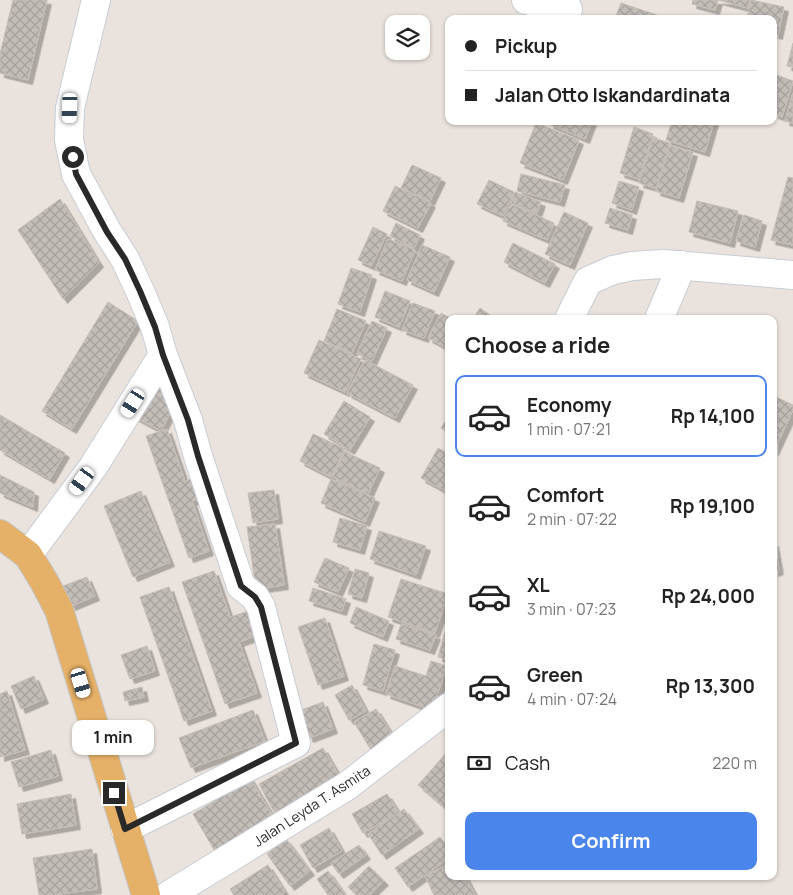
<!DOCTYPE html>
<html lang="en">
<head>
<meta charset="utf-8">
<style>
  :root { --surface:#fff; --page:#f2f2f2; --text:#222; --muted:#767676; --line:#e0e0e0; --accent:#4985eb }
  body { margin:0; font-family:Manrope,sans-serif; background:var(--page); color:var(--text); height:100vh; display:flex; flex-direction:column; font-size:19px; white-space:nowrap }
  * { box-sizing:border-box; margin:0 }
  p { font-size:16px; color:var(--muted) }
  .icon { flex:none; width:28px; height:28px; fill:none; stroke:currentColor; stroke-width:2; stroke-linecap:round; stroke-linejoin:round }
  .map { position:relative; flex:1; overflow:hidden }
  .details { position:absolute; left:445px; top:315px; width:332px; height:565px; display:flex; flex-direction:column; background:var(--surface); border-radius:10px; box-shadow:0 1px 4px #0004 }
  .details>* { flex:none }
  .guide { position:absolute; left:445px; top:15px; width:332px; height:110px; border-radius:10px; box-shadow:0 1px 4px #0004; display:grid; align-content:center; height:110px; padding:0 20px; background:var(--surface) }
  .buttons { position:absolute; left:385px; top:15px; display:grid; gap:10px }
  .buttons a { display:grid; place-items:center; width:45px; height:45px; border-radius:10px; background:var(--surface); box-shadow:0 1px 4px #0004; font-size:25px }
  .end { position:absolute; width:22px; height:22px; margin:-11px; border:6px solid #292929; background:#fff; box-shadow:0 0 0 2px #fff }
  .from { border-radius:50% }
  .bubble { position:absolute; height:35px; border-radius:10px; background:var(--surface); box-shadow:0 1px 4px #0004; font-size:16px; font-weight:700; line-height:35px; text-align:center }
  .car { position:absolute; width:15px; height:30px; margin:-15px -8px; border-radius:6px; box-shadow:0 0 4px 1px #0007; background:linear-gradient(#fff 24%,#345 0 40%,#fff 0 76%,#345 0 86%,#fff 0) }
  .guide b { display:flex; align-items:center; gap:18px; height:48px; font-size:19px }
  .guide b+b { border-top:1px solid var(--line) }
  .guide i { width:12px; height:12px; background:var(--text) }
  ul { padding:0; list-style:none }
  li { display:flex; align-items:center; gap:15px; height:82px; margin:0 10px 8px; padding:0 10px; border:2px solid transparent; border-radius:10px }
  li div { flex:1 }
  li b { display:block; font-size:19px }
  li em { font-style:normal; font-weight:700 }
  li.on { border-color:var(--accent) }
  li>.icon { width:45px; height:45px; stroke-width:1.5 }
  h2 { padding:0 20px; font-size:22px; line-height:60px }
  .pay { display:flex; align-items:center; gap:12px; height:55px; padding:0 20px; font-size:19px }
  .pay p { margin-inline-start:auto }
  .action { display:flex; gap:10px; margin-top:auto; padding:10px 20px }
  .action a { flex:1; height:58px; border-radius:10px; background:var(--accent); color:#fff; font-size:20px; font-weight:700; line-height:58px; text-align:center }
  .map>svg:first-child { display:block }
</style>
</head>
<body>
<div class="map">
<svg width="793" height="895" viewBox="0 0 793 895">
  <defs>
    <pattern id="building-cross-hatch" width="8" height="8" patternUnits="userSpaceOnUse" patternTransform="scale(1.25)"><rect width="8" height="8" fill="#c3bdb8"/><path d="M0 0l8 8M0 8l8-8" fill="none" stroke="#a8a29e"/></pattern>
    <filter id="shadow"><feDropShadow dx="4.5" dy="4.5" stdDeviation="0" flood-color="#0004"/></filter>
  </defs>
  <rect width="100%" height="100%" fill="#eae2dc"/>
  <path fill="url(#building-cross-hatch)" stroke="#c5bdb6" filter="url(#shadow)" d="M13,0H47L28,80L0,73V54Z
    M693,0H718L715,10L692,4Z
    M718,0H750L748,8Z
    M751,0L784,7L778,35L774,34V19H747Z
    M621,3L660,16L659,19H615Z
    M793,43V67L787,66Z
    M774,74L793,81L782,117L774,114Z
    M793,93V123L785,121Z
    M550,121H592L585,139L549,124Z
    M672,121H714L705,152L666,140Z
    M536,123L579,140L563,180L520,163Z
    M634,127L653,134L639,179L620,173Z
    M653,138L670,143L656,188L639,183Z
    M670,146L693,152L679,198L656,191Z
    M412,165L441,178L430,201L401,188Z
    M521,174L565,185L560,202L517,191Z
    M788,177L793,178V245L771,240Z
    M489,180L514,192L503,216L477,204Z
    M619,181L639,187L632,210L612,203Z
    M395,186L431,203L418,228L383,211Z
    M515,192L541,202L537,213L511,203Z
    M60,199L99,263L63,299L18,230Z
    M697,201L738,211L730,243L689,232Z
    M511,204L554,223L547,240L503,221Z
    M610,208L632,215L628,230L605,223Z
    M564,212L588,223L570,265L545,254Z
    M744,215L762,221L755,247L736,241Z
    M396,223L420,235L414,248L390,236Z
    M373,227L387,234L371,266L358,260Z
    M388,239L415,250L402,281L375,270Z
    M513,243L555,264L545,283L504,262Z
    M422,245L450,257L434,292L407,280Z
    M351,268L372,275L360,312L338,304Z
    M385,291L410,301L399,327L375,317Z
    M108,302L138,321L72,429L42,411Z
    M413,303L435,311L424,338L402,330Z
    M480,308L496,319H473Z
    M337,309L366,321L352,353L324,341Z
    M441,313L452,319H449V345L447,348L428,338Z
    M372,321L387,328L372,361L357,354Z
    M319,340L361,359L345,392L304,373Z
    M365,360L413,385L395,418L347,393Z
    M148,382L178,397L161,431L131,415Z
    M774,396L793,405V410L774,451Z
    M344,401L370,417L350,450L324,434Z
    M0,415L65,453L50,479L0,450Z
    M449,415V433L441,428Z
    M167,429L185,481L201,476L208,496L192,501L209,551L189,558L146,436Z
    M313,434L345,449L331,477L300,461Z
    M438,448L449,454V493L421,478Z
    M345,452L380,468L368,494L333,477Z
    M0,475L34,492L33,507L0,493Z
    M331,479L375,498L365,522L321,503Z
    M274,490L278,519L253,523L248,493Z
    M141,491L170,562L133,577L104,506Z
    M340,518L367,526L360,550L333,542Z
    M275,524L284,585L256,589L247,527Z
    M379,531L426,546L416,575L370,559Z
    M774,542L779,570L774,572Z
    M325,558L349,568L338,592L314,582Z
    M355,569L369,573L362,598L348,594Z
    M214,571L230,617L249,611L258,635L239,642L257,693L225,704L182,582Z
    M87,577L95,596L71,606L63,586Z
    M401,579L448,594L435,633L388,617Z
    M169,587L212,711L184,721L140,597Z
    M313,588L346,599L342,611L309,601Z
    M356,607L389,621L383,637L350,623Z
    M325,618L344,676L318,685L298,627Z
    M448,621H449V660L438,657Z
    M401,624L436,635L430,650L396,639Z
    M374,644L395,650L383,691L363,685Z
    M147,646L155,671L130,679L121,655Z
    M431,661L447,666L432,710L386,694L395,666L426,676Z
    M34,676L44,699L21,709L11,686Z
    M352,685L366,711L349,720L335,695Z
    M142,687L144,697L125,701L123,692Z
    M7,691L25,750L0,757V694Z
    M323,702L333,729L309,738L299,711Z
    M376,709L396,741L374,755L354,722Z
    M253,710L265,741L191,768L179,738Z
    M323,748L343,783L278,819L259,784Z
    M51,750L58,776L19,787L11,762Z
    M449,750V802L444,807L418,785Z
    M246,771L275,820L216,853L193,814L215,801L210,792Z
    M71,794L76,825L22,834L17,804Z
    M387,794L399,813L363,833L352,814Z
    M404,809L419,829L382,855L368,834Z
    M329,828L342,851L313,868L300,845Z
    M440,837L449,849V858L408,887L395,868Z
    M286,839L310,871L290,886L267,854Z
    M359,845L366,855L339,874L331,863Z
    M92,849L97,889L51,895H39L33,858Z
    M449,864V876H465L475,895H434L425,876Z
    M268,865L285,892L279,895H234L230,889Z
    M369,866L384,881L369,895H357L348,887Z
    M328,871L345,895H328L317,879Z"/>
  <g fill="none" stroke-linecap="round" stroke-linejoin="round">
    <defs>
      <path id="minor" d="M96,0L70,108L69,140L76,174L107,231L125,259L140,291L155,327L163,355L188,420L198,456L241,586L255,597L261,607L296,743L125,829
        M526,0L568,9
        M569,319L588,281L613,270L632,266L663,264L793,275
        M659,319L682,265
        M28,555L93,467L163,355
        M169,895L347,786L449,707"/>
      <path id="major" d="M0,534L28,555L45,583L59,610L146,895"/>
    </defs>
    <use href="#minor" stroke="#c8cdd6" stroke-width="30"/>
    <use href="#major" stroke="#c3c3c3" stroke-width="30"/>
    <use href="#minor" stroke="#fff" stroke-width="28"/>
    <use href="#major" stroke="#e5b067" stroke-width="28"/>
  </g>
  <g fill="none" stroke-linecap="round" stroke-linejoin="round">
    <path stroke="#292929" stroke-width="6" d="M73,157L76,174L107,232L125,259L140,291L155,327L163,355L188,420L198,456L241,586L255,597L261,607L296,743L125,829L114,793"/>
  </g>
  <g text-anchor="middle" stroke-width="4.5" stroke-linejoin="round" paint-order="stroke">
    <g font-size="14" fill="#292929" stroke="#fff">
      <text transform="translate(312 806) rotate(-33)" y="5">Jalan Leyda T. Asmita</text>
    </g>
  </g>
</svg>
<div class="buttons">
<a><svg class="icon" aria-label="layers" viewBox="0 0 24 24"><path d="M12 4l9 5-9 5-9-5zM3 14l9 5 9-5"/></svg></a>
</div>
<i class="end from" style="left:73px;top:157px"></i>
<i class="end" style="left:114px;top:793px"></i>
<div class="bubble" style="left:72px;top:720px;width:82px">1 min</div>
<i class="car" style="left:70px;top:108px;rotate:182deg"></i>
<i class="car" style="left:133px;top:403px;rotate:212deg"></i>
<i class="car" style="left:82px;top:481px;rotate:216deg"></i>
<i class="car" style="left:81px;top:683px;rotate:163deg"></i>
<div class="guide">
<b><i class="from"></i>Pickup</b>
<b><i></i>Jalan Otto Iskandardinata</b>
</div>
<section class="details">
<h2>Choose a ride</h2>
<ul>
<li class="on"><svg class="icon" aria-label="car" viewBox="0 0 24 24"><path d="M5 17H2v-5l4-1 3-4h7l3 4 3 1v5h-3M9 17h6M6 11h13"/><circle cx="7" cy="17" r="2"/><circle cx="17" cy="17" r="2"/></svg><div><b>Economy</b><p>1 min · 07:21</p></div><em>Rp 14,100</em></li>
<li><svg class="icon" aria-label="car" viewBox="0 0 24 24"><path d="M5 17H2v-5l4-1 3-4h7l3 4 3 1v5h-3M9 17h6M6 11h13"/><circle cx="7" cy="17" r="2"/><circle cx="17" cy="17" r="2"/></svg><div><b>Comfort</b><p>2 min · 07:22</p></div><em>Rp 19,100</em></li>
<li><svg class="icon" aria-label="car" viewBox="0 0 24 24"><path d="M5 17H2v-5l4-1 3-4h7l3 4 3 1v5h-3M9 17h6M6 11h13"/><circle cx="7" cy="17" r="2"/><circle cx="17" cy="17" r="2"/></svg><div><b>XL</b><p>3 min · 07:23</p></div><em>Rp 24,000</em></li>
<li><svg class="icon" aria-label="car" viewBox="0 0 24 24"><path d="M5 17H2v-5l4-1 3-4h7l3 4 3 1v5h-3M9 17h6M6 11h13"/><circle cx="7" cy="17" r="2"/><circle cx="17" cy="17" r="2"/></svg><div><b>Green</b><p>4 min · 07:24</p></div><em>Rp 13,300</em></li>
</ul>
<div class="pay"><svg class="icon" aria-label="cash" viewBox="0 0 24 24"><path d="M3 7h18v10H3z"/><circle cx="12" cy="12" r="2"/></svg>Cash<p>220 m</p></div>
<div class="action"><a>Confirm</a></div>
</section>
</div>
</body>
</html>
